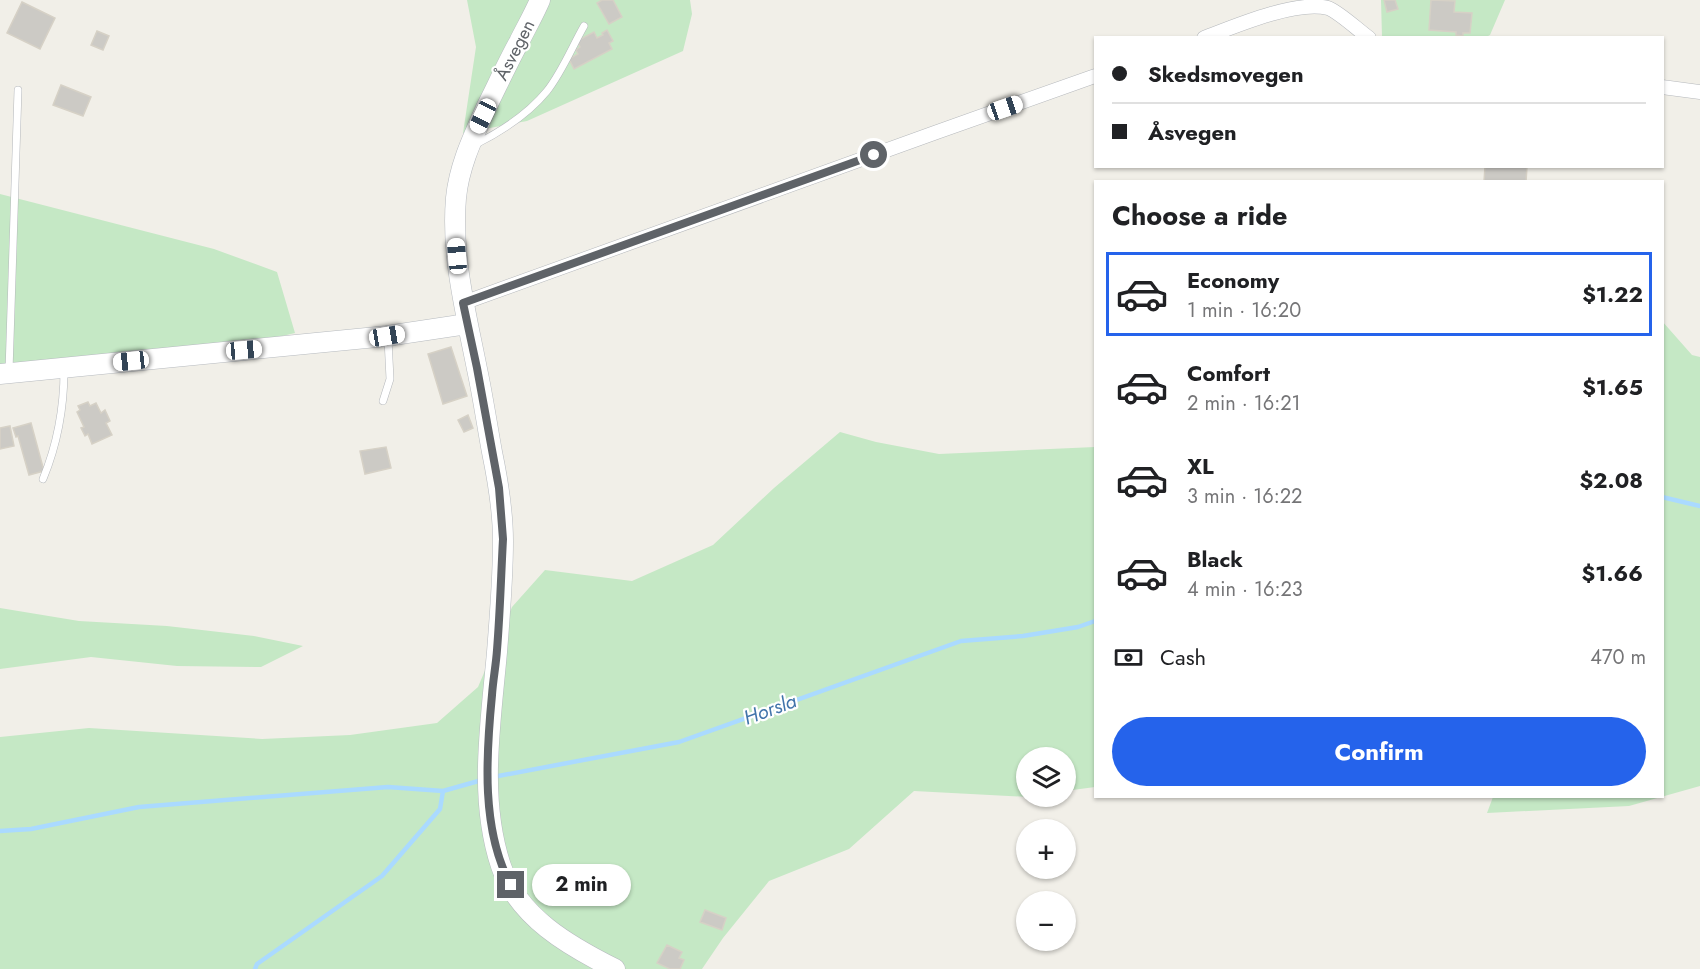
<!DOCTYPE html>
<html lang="en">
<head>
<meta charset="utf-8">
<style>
  :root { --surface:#fff; --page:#f2f2f2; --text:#202124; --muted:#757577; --line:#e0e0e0; --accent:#2563eb }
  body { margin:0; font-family:Jost,sans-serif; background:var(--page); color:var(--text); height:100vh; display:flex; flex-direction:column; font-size:22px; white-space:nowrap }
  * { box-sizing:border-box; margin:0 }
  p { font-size:20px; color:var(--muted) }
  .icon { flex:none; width:33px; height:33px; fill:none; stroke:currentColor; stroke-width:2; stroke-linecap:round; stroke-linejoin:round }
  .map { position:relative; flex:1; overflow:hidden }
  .sheet { position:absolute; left:1094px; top:180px; width:570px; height:618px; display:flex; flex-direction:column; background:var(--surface); border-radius:0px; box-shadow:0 2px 4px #0004 }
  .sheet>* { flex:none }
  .hud { position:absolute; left:1094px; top:36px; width:570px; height:132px; border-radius:0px; box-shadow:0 2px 4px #0004; display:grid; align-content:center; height:132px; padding:0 18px; background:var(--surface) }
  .buttons { position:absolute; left:1016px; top:747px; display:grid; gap:12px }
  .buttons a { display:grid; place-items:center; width:60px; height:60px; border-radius:50%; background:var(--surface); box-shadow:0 2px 4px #0004; font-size:30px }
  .end { position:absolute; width:27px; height:27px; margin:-14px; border:8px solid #5f6368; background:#fff; box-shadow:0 0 0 3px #fff }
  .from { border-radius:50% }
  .bubble { position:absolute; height:42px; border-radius:21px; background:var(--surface); box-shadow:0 2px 4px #0004; font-size:20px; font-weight:700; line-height:42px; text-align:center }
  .car { position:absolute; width:18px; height:36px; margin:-18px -9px; border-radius:8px; box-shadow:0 0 4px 2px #0007; background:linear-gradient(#fff 24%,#345 0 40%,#fff 0 76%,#345 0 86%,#fff 0) }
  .hud b { display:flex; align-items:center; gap:21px; height:57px; font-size:22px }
  .hud b+b { border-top:2px solid var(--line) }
  .hud i { width:15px; height:15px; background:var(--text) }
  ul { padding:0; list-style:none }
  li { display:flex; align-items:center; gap:18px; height:84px; margin:0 12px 9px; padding:0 6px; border:3px solid transparent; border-radius:0px }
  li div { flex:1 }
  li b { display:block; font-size:22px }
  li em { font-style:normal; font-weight:700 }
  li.active { border-color:var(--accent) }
  li>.icon { width:54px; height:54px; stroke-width:1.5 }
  h2 { padding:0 18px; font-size:27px; line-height:72px }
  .pay { display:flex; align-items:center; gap:15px; height:66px; padding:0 18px; font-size:22px }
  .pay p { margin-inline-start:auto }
  .button { display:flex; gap:12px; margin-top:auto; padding:12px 18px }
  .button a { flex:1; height:69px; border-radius:36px; background:var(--accent); color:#fff; font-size:24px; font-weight:700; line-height:69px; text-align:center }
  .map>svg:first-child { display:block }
</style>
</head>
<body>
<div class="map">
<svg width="1700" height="969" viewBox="0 0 1700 969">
  <rect width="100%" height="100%" fill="#f1efe8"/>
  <path fill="#c5e8c5" d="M467,0H690L692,14L683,51L527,121L463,133L476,47Z
    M1381,0H1505L1490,35L1484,38L1382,37Z
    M0,194L214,249L277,272L295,333L211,353L0,380Z
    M1662,321L1692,355L1700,357V786L1629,806L1487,813L1493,797L1662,796Z
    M840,432L876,442L939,454L1095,447V787L1065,791V758H1026V796L1030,797H1028L914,791L849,849L769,881L723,938L702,969H0V737L89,728L262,739L350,735L437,723L478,687L512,607L545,570L632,581L713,545L774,488Z
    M0,608L79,621L167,626L254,636L303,646L261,667L177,666L91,657L0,669Z"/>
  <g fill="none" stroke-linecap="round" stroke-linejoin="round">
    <path stroke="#aadaff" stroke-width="4.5" d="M1662,497L1700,506
      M493,777L679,742L961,641L1023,636L1078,627L1095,621
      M0,831L31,829L139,807L388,787L443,791L482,780
      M255,969L257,964L382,876L440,809L443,791"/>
  </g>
  <path fill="#cccac5" stroke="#d6d1c6" stroke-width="1.5" d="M602,0H613L622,17L609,24L597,3Z
    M1384,0H1395L1398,9L1387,12Z
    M1431,0L1455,1L1454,12L1472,13L1470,33H1463V36L1456,35V32L1429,30Z
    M22,2L55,18L40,49L7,33Z
    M607,30L613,41L609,43L612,49L574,69L569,59L578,54L576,50L580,47L577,41L594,32L597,38L603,35L602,33Z
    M97,31L109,36L103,50L91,45Z
    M61,85L91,97L83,116L53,105Z
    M1485,166H1527L1526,182H1484Z
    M451,347L467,396L443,404L428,354Z
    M88,402L90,406L96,403L101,413L105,410L110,421L106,423L112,435L92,444L88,434L85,436L81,428L84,427L77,412L80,410L78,406Z
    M468,415L473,428L464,432L458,420Z
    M31,423L44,471L29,475L18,436L16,437L13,428Z
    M10,426L14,446L0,449V428Z
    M386,447L391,468L365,474L360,451Z
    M705,910L726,918L722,930L700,922Z
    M667,945L682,952L679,958L684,960L680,969H670L657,963Z"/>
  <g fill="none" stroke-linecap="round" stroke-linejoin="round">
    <defs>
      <path id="lane" d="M476,144C502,131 529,113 547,91C562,72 572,47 584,26
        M9,371L18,90
        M383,401L390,379L388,339
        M43,479C57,445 64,407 64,370"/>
      <path id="street" d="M1204,38C1235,26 1296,0 1328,8C1339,12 1358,30 1369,38
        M1662,87L1700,92
        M463,303L937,132L1095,76"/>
      <path id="secondary" d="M540,0C534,14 526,28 519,42C507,64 497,86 486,108C473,137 459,166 456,198C451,256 466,313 477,369C483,397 487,425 492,452C498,481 503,512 503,541C503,578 500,615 497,652C491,721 478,798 501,866C518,917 569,946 615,969
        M0,374L387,336L467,324"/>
    </defs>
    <use href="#lane" stroke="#b5b8bc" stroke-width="8"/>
    <use href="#street" stroke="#b5b8bc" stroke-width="15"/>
    <use href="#secondary" stroke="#b6babf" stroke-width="21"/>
    <use href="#lane" stroke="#fff" stroke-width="7"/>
    <use href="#street" stroke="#fff" stroke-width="14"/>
    <use href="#secondary" stroke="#fff" stroke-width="20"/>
  </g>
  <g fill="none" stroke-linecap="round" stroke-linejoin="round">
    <path stroke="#5f6368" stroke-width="8" d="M511,885C481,831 486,756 492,695C493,680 496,665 497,650C500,613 501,576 503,539L499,488L477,368L463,303L874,155"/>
  </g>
  <g text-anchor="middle" stroke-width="4.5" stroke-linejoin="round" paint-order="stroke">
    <g font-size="18" fill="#5f6368" stroke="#fff">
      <text transform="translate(515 50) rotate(-63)" y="6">Åsvegen</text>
    </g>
    <g font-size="20" font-style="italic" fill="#4174aa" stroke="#fff">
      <text transform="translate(770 709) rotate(-20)" y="7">Horsla</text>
    </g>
  </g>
</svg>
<div class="buttons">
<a><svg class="icon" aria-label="layers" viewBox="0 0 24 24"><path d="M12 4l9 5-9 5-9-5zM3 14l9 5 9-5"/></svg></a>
<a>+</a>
<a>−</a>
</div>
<i class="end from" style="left:874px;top:155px"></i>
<i class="end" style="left:511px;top:885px"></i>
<div class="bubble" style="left:532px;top:864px;width:99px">2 min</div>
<i class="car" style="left:1005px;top:108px;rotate:71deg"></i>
<i class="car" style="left:483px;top:116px;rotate:206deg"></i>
<i class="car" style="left:457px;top:256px;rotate:355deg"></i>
<i class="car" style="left:387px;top:336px;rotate:81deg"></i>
<i class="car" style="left:244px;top:350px;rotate:85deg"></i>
<i class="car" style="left:131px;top:361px;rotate:264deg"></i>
<div class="hud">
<b><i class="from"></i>Skedsmovegen</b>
<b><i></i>Åsvegen</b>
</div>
<section class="sheet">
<h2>Choose a ride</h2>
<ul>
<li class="active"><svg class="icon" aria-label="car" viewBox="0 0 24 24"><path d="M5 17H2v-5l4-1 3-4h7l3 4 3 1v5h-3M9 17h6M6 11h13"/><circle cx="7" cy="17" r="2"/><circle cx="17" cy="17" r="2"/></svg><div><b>Economy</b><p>1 min · 16:20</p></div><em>$1.22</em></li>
<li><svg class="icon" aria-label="car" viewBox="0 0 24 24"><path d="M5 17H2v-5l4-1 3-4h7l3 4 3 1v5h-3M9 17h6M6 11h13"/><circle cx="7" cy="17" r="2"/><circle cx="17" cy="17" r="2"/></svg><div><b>Comfort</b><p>2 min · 16:21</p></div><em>$1.65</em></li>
<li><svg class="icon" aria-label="car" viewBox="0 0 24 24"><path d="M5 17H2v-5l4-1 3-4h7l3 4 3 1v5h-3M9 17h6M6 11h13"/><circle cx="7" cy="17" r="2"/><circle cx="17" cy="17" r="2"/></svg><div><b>XL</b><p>3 min · 16:22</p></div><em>$2.08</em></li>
<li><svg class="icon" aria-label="car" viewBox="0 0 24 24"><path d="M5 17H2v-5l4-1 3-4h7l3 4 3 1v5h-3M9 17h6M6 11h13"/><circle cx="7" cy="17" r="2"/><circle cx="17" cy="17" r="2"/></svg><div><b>Black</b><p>4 min · 16:23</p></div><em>$1.66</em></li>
</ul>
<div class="pay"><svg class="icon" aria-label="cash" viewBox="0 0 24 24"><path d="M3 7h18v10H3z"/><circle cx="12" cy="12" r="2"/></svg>Cash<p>470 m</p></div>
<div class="button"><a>Confirm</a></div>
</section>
</div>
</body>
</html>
